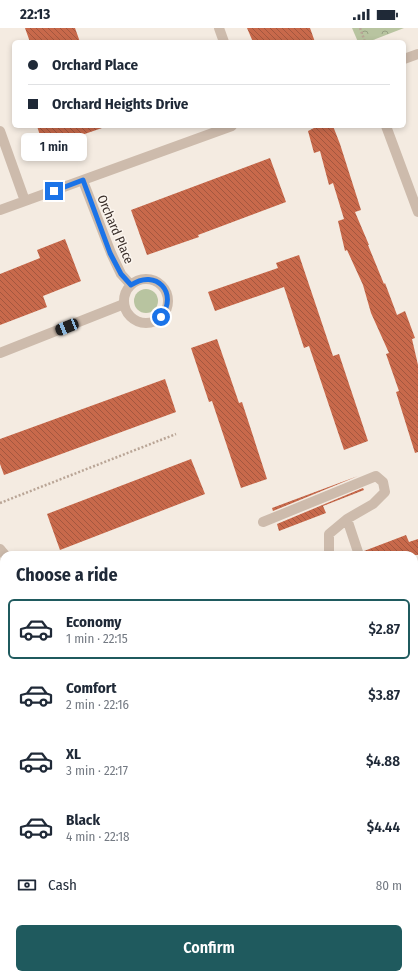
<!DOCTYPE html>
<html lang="en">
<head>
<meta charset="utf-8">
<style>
  :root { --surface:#fff; --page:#f2f2f3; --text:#1f2937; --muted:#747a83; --line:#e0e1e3; --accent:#1f5a5e }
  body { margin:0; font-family:"Fira Sans Condensed",sans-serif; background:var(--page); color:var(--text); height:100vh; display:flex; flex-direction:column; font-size:15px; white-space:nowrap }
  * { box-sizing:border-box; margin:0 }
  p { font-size:13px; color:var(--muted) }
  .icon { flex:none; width:22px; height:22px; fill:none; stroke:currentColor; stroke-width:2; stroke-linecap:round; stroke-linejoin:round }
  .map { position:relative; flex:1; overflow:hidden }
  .panel { position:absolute; left:0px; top:523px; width:418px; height:428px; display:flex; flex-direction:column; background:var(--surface); border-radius:12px 12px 0 0; box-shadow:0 2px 6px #0003 }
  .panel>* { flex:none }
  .top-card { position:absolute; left:12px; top:12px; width:394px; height:88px; border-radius:6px; box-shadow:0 2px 6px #0003; display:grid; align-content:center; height:88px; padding:0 16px; background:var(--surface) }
  .end { position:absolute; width:18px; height:18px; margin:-9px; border:5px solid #1a73e8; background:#fff; box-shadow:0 0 0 2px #fff }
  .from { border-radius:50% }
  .bubble { position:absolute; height:28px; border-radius:6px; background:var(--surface); box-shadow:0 2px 6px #0003; font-size:13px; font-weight:600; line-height:28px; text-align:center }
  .car { position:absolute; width:12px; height:24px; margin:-12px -6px; border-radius:5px; box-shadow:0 0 3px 1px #0007; background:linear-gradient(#222 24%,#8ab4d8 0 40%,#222 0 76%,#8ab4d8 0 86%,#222 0) }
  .top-card b { display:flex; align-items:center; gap:14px; height:38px; font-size:15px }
  .top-card b+b { border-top:1px solid var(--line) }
  .top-card i { width:10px; height:10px; background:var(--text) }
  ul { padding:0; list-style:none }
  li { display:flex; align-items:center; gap:12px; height:60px; margin:0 8px 6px; padding:0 8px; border:2px solid transparent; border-radius:6px }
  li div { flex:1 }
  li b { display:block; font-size:15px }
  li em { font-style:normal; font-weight:600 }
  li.active { border-color:var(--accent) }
  li>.icon { width:36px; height:36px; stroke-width:1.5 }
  h2 { padding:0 16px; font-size:18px; line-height:48px }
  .pay { display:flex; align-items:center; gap:10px; height:44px; padding:0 16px; font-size:15px }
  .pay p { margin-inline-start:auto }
  .action { display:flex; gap:8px; margin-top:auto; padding:8px 16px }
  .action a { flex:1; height:46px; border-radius:6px; background:var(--accent); color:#fff; font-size:16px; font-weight:600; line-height:46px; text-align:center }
  .status { display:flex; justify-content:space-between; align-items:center; height:28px; padding:0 20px; background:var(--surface); direction:ltr }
  .status svg { height:11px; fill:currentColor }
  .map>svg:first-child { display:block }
</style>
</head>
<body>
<div class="status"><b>22:13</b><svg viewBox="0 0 49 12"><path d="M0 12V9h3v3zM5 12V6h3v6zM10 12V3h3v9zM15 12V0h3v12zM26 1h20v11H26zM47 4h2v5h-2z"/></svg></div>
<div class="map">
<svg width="418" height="951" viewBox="0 0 418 951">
  <defs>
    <pattern id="forest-crowns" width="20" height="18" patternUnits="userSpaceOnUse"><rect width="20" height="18" fill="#b8c4a0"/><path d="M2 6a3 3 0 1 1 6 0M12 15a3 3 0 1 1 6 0" fill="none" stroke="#97a083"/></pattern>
    <pattern id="water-rules" width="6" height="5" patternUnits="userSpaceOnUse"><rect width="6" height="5" fill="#7fb0b2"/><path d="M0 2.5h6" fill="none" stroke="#699091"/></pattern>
    <pattern id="building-back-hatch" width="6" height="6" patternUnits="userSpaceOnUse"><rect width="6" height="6" fill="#c8694b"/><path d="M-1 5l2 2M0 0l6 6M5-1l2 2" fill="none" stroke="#a4573f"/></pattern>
  </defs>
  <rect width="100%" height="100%" fill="#f4ebe1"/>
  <path fill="#b8c4a0" d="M134 273a12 12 0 1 1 24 0a12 12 0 1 1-24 0Z"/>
  <path fill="url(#forest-crowns)" d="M352,0H404L368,14H358Z"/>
  <path fill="url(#water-rules)" d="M0,647L4,652V947H196L199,951H0Z"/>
  <path fill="url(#building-back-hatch)" d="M25,0H75L80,14H30Z
    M247,0H310L315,14H253Z
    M37,98H102V100L44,120Z
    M318,98H333L340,116L361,182L355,184L369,217H368L384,256L385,255L397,287L405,283L415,310L412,311L418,337V424L415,425L396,364L399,363L386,326L389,325L371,285L363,257L347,222L345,223L338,193L344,191L333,155L329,157L320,123L314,125L308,103Z
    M270,130L286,174L198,207L199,209L147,227L131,182Z
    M65,211L81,253L43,268L47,279L0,297V246L40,230L37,222Z
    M299,227L333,328L339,326L368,413L344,422L309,318L304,320L284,259L215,283L208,264L278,240L276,235Z
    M217,311L239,375L242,374L267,451L241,460L212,373L209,374L191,320Z
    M165,351L176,384L4,447L0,436V411Z
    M191,431L205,466L60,522L47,486Z
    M358,448L273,483L272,480Z
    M363,460L364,462L323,478L326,485L279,503L277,496Z
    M406,507L409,514L418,511V527H365L364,523Z"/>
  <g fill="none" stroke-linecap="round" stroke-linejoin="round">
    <path stroke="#b9a596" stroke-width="2.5" stroke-dasharray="2 2" stroke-linecap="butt" d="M360,0L365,14
      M0,475L176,406
      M231,947L233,951"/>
    <path stroke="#cdbbac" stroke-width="10" d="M219,0L224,14
      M404,31L418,26
      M386,98L418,184
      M0,103L25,173
      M83,153L111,225L121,246L131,257
      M0,182L232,98
      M124 273a22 22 0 1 1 44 0a22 22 0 1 1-44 0Z
      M0,325L124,276
      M347,491L359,527
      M263,494L376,448L383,454L385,464L373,476L347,491L329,506V527
      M0,521L5,527"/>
    <path stroke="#7d675c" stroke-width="10" d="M414,631L418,630
      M0,817L4,815
      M258,947L260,951"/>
  </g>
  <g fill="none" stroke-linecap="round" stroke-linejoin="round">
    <path stroke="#1a73e8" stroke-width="5" d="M54,163L83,152L110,225L121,246L131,257C156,240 179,265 161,289"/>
  </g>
  <g text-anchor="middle" stroke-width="3" stroke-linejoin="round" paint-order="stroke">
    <g font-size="13" fill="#3b302b" stroke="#fbf5ee">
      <text transform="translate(116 201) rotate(67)" y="5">Orchard Place</text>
    </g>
  </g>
</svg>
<i class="end from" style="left:161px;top:289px"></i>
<i class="end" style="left:54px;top:163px"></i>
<div class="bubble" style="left:21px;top:105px;width:66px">1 min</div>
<i class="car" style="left:67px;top:299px;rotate:248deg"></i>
<div class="top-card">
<b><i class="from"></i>Orchard Place</b>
<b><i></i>Orchard Heights Drive</b>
</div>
<section class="panel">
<h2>Choose a ride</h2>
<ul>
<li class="active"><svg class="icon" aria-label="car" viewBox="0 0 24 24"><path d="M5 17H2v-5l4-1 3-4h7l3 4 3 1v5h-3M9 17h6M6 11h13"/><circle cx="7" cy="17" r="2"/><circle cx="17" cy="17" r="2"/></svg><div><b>Economy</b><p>1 min · 22:15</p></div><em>$2.87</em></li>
<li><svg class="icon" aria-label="car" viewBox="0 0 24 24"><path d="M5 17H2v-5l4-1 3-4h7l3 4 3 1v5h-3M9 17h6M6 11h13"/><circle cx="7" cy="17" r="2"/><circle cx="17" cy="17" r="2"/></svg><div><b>Comfort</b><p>2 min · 22:16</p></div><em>$3.87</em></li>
<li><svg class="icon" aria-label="car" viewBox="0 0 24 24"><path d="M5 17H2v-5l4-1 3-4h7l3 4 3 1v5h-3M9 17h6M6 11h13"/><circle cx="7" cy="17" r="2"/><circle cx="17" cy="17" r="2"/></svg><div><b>XL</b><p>3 min · 22:17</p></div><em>$4.88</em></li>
<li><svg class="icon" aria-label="car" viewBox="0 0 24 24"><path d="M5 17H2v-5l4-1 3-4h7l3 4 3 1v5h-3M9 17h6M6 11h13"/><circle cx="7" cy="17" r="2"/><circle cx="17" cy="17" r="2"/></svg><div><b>Black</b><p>4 min · 22:18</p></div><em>$4.44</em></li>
</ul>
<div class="pay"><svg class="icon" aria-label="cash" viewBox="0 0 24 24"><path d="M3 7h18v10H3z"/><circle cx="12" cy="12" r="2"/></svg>Cash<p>80 m</p></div>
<div class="action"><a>Confirm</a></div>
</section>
</div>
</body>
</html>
